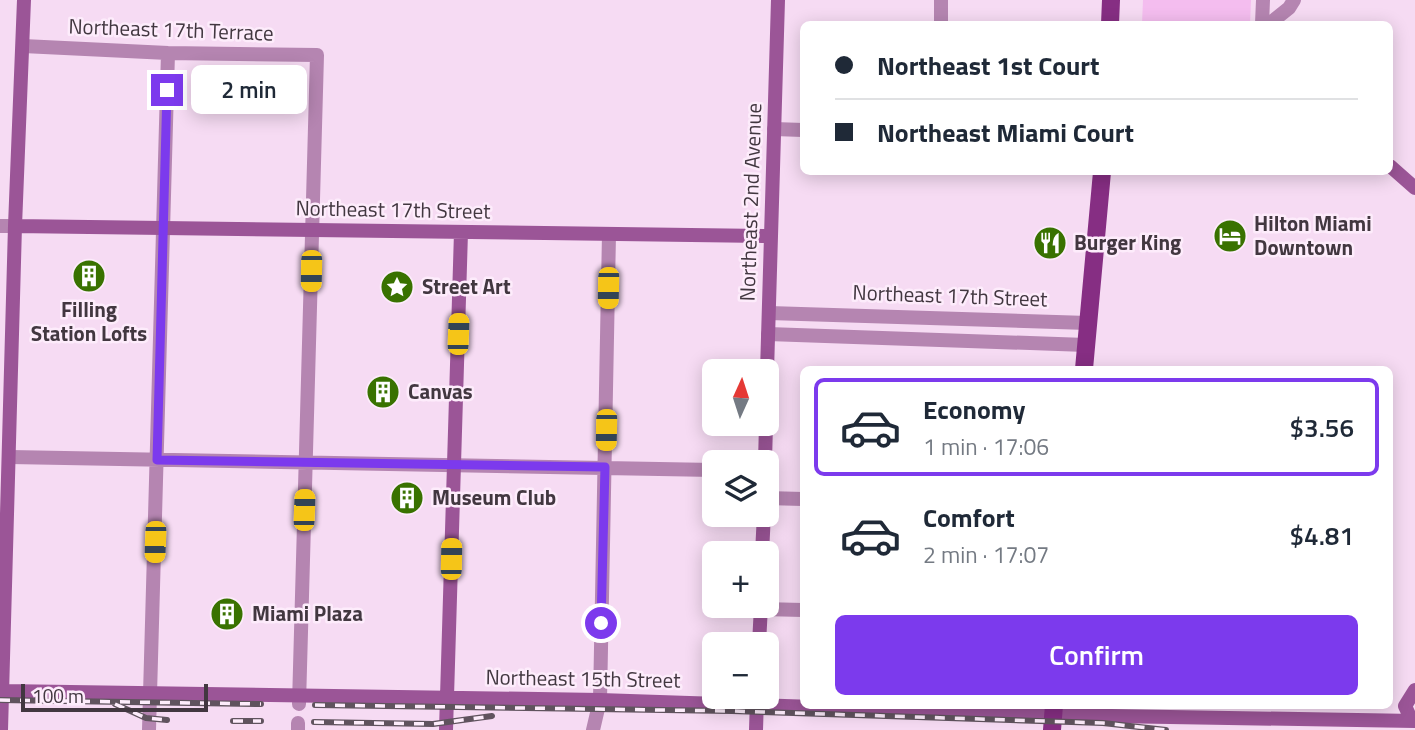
<!DOCTYPE html>
<html lang="en">
<head>
<meta charset="utf-8">
<style>
  :root { --surface:#fff; --page:#f2f2f3; --text:#1f2937; --muted:#747a83; --line:#e0e1e3; --accent:#7c3aed }
  body { margin:0; font-family:"Titillium Web",sans-serif; background:var(--page); color:var(--text); height:100vh; display:flex; flex-direction:column; font-size:26px; white-space:nowrap }
  * { box-sizing:border-box; margin:0 }
  p { font-size:23px; color:var(--muted) }
  .icon { flex:none; width:38px; height:38px; fill:none; stroke:currentColor; stroke-width:2; stroke-linecap:round; stroke-linejoin:round }
  .map { position:relative; flex:1; overflow:hidden }
  .details { position:absolute; left:800px; top:366px; width:593px; height:343px; display:flex; flex-direction:column; background:var(--surface); border-radius:10px; box-shadow:0 4px 18px #0003 }
  .details>* { flex:none }
  .top-card { position:absolute; left:800px; top:21px; width:593px; height:154px; border-radius:10px; box-shadow:0 4px 18px #0003; display:grid; align-content:center; height:154px; padding:0 35px; background:var(--surface) }
  .needle { width:46px; rotate:3deg }
  .buttons { position:absolute; left:702px; top:359px; display:grid; gap:14px }
  .buttons a { display:grid; place-items:center; width:77px; height:77px; border-radius:10px; background:var(--surface); box-shadow:0 4px 18px #0003; font-size:35px }
  .scale { position:absolute; left:21px; bottom:18px; width:187px; box-sizing:border-box; padding-left:7px; border:4px solid #423740; border-top:0; font-size:19px; line-height:24px; white-space:nowrap; color:#423740; -webkit-text-stroke:5px #fdecfb; paint-order:stroke }
  .end { position:absolute; width:32px; height:32px; margin:-16px; border:9px solid #7c3aed; background:#fff; box-shadow:0 0 0 4px #fff }
  .from { border-radius:50% }
  .bubble { position:absolute; height:49px; border-radius:10px; background:var(--surface); box-shadow:0 4px 18px #0003; font-size:23px; font-weight:600; line-height:49px; text-align:center }
  .car { position:absolute; width:21px; height:42px; margin:-21px -10px; border-radius:9px; box-shadow:0 0 5px 2px #0007; background:linear-gradient(#f5c518 24%,#345 0 40%,#f5c518 0 76%,#345 0 86%,#f5c518 0) }
  .top-card b { display:flex; align-items:center; gap:24px; height:66px; font-size:26px }
  .top-card b+b { border-top:2px solid var(--line) }
  .top-card i { width:18px; height:18px; background:var(--text) }
  ul { padding:12px 0 0; list-style:none }
  li { display:flex; align-items:center; gap:21px; height:98px; margin:0 14px 10px; padding:0 21px; border:4px solid transparent; border-radius:10px }
  li div { flex:1 }
  li b { display:block; font-size:26px }
  li em { font-style:normal; font-weight:600 }
  li.active { border-color:var(--accent) }
  li>.icon { width:63px; height:63px; stroke-width:1.5 }
  .button { display:flex; gap:14px; margin-top:auto; padding:14px 35px }
  .button a { flex:1; height:80px; border-radius:10px; background:var(--accent); color:#fff; font-size:28px; font-weight:600; line-height:80px; text-align:center }
  .map>svg:first-child { display:block }
</style>
</head>
<body>
<div class="map">
<svg width="1415" height="730" viewBox="0 0 1415 730">
  <rect width="100%" height="100%" fill="#f6dbf3"/>
  <path fill="#f4bdef" d="M1143,0H1251L1250,24H1142Z"/>
  <g fill="none" stroke-linecap="round" stroke-linejoin="round">
    <path stroke="#b585b1" stroke-width="14" d="M941,24V0
      M1262,24L1263,0
      M1269,24L1289,8L1294,0
      M23,46L168,53L317,55L299,704
      M774,129L803,130
      M0,226H15
      M769,313L1088,323
      M768,334L1086,345
      M10,457L714,470
      M766,498L803,499
      M761,609L803,610
      M149,730L168,53
      M298,730V723
      M593,730L600,700L609,234"/>
    <path stroke="#9b5597" stroke-width="14" d="M1390,166L1415,188
      M15,226L770,236
      M766,405L778,0
      M765,462L766,424
      M762,553L764,514
      M759,644L761,606
      M3,691L600,700L1053,715L1415,721
      M1412,721L1405,706L1415,690
      M1,730L15,226L24,0
      M446,730L461,232
      M756,730L757,698"/>
    <path stroke="#862e83" stroke-width="18" d="M1110,24L1111,0
      M1084,369L1102,172
      M1052,730L1054,705"/>
    <defs>
      <path id="rail" d="M0,700L261,704
        M115,704L146,718L167,720
        M315,705L732,711L1103,723L1166,730
        M233,721H261
        M314,722L433,724L492,716"/>
    </defs>
    <use href="#rail" stroke="#60535e" stroke-width="6"/>
    <use href="#rail" stroke="#fdecfb" stroke-width="3.5" stroke-dasharray="10" stroke-linecap="butt"/>
  </g>
  <g fill="none" stroke-linecap="round" stroke-linejoin="round">
    <path stroke="#7c3aed" stroke-width="9" d="M167,90L157,460L605,467L601,623"/>
  </g>
  <defs>
    <symbol id="hotel-disc" viewBox="-11 -11 22 22"><circle r="9.5" fill="#397200" stroke="#fdecfb"/><path d="M-6-4.5h1.5V1H6V5H4.5V3h-9V5H-6ZM-4 0a1.8 1.8 0 1 1 3.6 0ZM.5 0V-2.5h3Q6-2.5 6 0Z" fill="#fff"/></symbol>
    <symbol id="restaurant-disc" viewBox="-11 -11 22 22"><circle r="9.5" fill="#397200" stroke="#fdecfb"/><path d="M-5-6h1v4h1v-4h1v4h1v-4h1v5L-1.5 .5V6h-2V.5L-5-1ZM5-6V6H3V1.5H1.5Q1.5-4 5-6Z" fill="#fff"/></symbol>
    <symbol id="building-disc" viewBox="-11 -11 22 22"><circle r="9.5" fill="#397200" stroke="#fdecfb"/><path d="M-4-6H4V6H1V3H-1V6H-4ZM-2.5-4.3h1.7v1.8h-1.7ZM.8-4.3h1.7v1.8H.8ZM-2.5-1h1.7V.8h-1.7ZM.8-1h1.7V.8H.8Z" fill="#fff"/></symbol>
    <symbol id="sight-disc" viewBox="-11 -11 22 22"><circle r="9.5" fill="#397200" stroke="#fdecfb"/><path d="M0-6L1.8-2.2L6-1.7L2.9 1.2L3.7 5.4L0 3.3L-3.7 5.4L-2.9 1.2L-6-1.7L-1.8-2.2Z" fill="#fff"/></symbol>
  </defs>
  <g fill-rule="evenodd">
    <use href="#hotel-disc" x="1211" y="217" width="38" height="38"/>
    <use href="#restaurant-disc" x="1031" y="224" width="38" height="38"/>
    <use href="#building-disc" x="70" y="257" width="38" height="38"/>
    <use href="#sight-disc" x="378" y="268" width="38" height="38"/>
    <use href="#building-disc" x="364" y="373" width="38" height="38"/>
    <use href="#building-disc" x="388" y="479" width="38" height="38"/>
    <use href="#building-disc" x="208" y="595" width="38" height="38"/>
  </g>
  <g text-anchor="middle" stroke-width="5" stroke-linejoin="round" paint-order="stroke">
    <g font-size="21" fill="#423740" stroke="#fdecfb">
      <text transform="translate(171 30) rotate(2)" y="7">Northeast 17th Terrace</text>
      <text transform="translate(751 202) rotate(-88)" y="7">Northeast 2nd Avenue</text>
      <text transform="translate(393 210) rotate(1)" y="7">Northeast 17th Street</text>
      <text transform="translate(950 296) rotate(2)" y="7">Northeast 17th Street</text>
      <text transform="translate(583 679) rotate(1)" y="7">Northeast 15th Street</text>
    </g>
    <g font-size="21" font-weight="bold" fill="#423740" stroke="#fdecfb" text-anchor="start">
      <text x="1254" y="231">Hilton Miami<tspan x="1254" dy="24">Downtown</tspan></text>
      <text x="1074" y="250">Burger King</text>
      <text x="422" y="294">Street Art</text>
      <text x="89" y="317" text-anchor="middle">Filling<tspan x="89" dy="24">Station Lofts</tspan></text>
      <text x="408" y="399">Canvas</text>
      <text x="432" y="505">Museum Club</text>
      <text x="252" y="621">Miami Plaza</text>
    </g>
  </g>
</svg>
<div class="buttons">
<a><svg class="needle" viewBox="-14 -14 28 28"><path d="M0-13l5 13h-10z" fill="#e53935"/><path d="M0 13l5-13h-10z" fill="#747a83"/></svg></a>
<a><svg class="icon" aria-label="layers" viewBox="0 0 24 24"><path d="M12 4l9 5-9 5-9-5zM3 14l9 5 9-5"/></svg></a>
<a>+</a>
<a>−</a>
</div>
<div class="scale">100 m</div>
<i class="end from" style="left:601px;top:623px"></i>
<i class="end" style="left:167px;top:90px"></i>
<div class="bubble" style="left:191px;top:65px;width:116px">2 min</div>
<i class="car" style="left:311px;top:271px;rotate:181deg"></i>
<i class="car" style="left:608px;top:288px;rotate:181deg"></i>
<i class="car" style="left:458px;top:334px;rotate:2deg"></i>
<i class="car" style="left:606px;top:430px;rotate:181deg"></i>
<i class="car" style="left:304px;top:510px;rotate:2deg"></i>
<i class="car" style="left:155px;top:542px;rotate:182deg"></i>
<i class="car" style="left:451px;top:559px;rotate:1deg"></i>
<div class="top-card">
<b><i class="from"></i>Northeast 1st Court</b>
<b><i></i>Northeast Miami Court</b>
</div>
<section class="details">
<ul>
<li class="active"><svg class="icon" aria-label="car" viewBox="0 0 24 24"><path d="M5 17H2v-5l4-1 3-4h7l3 4 3 1v5h-3M9 17h6M6 11h13"/><circle cx="7" cy="17" r="2"/><circle cx="17" cy="17" r="2"/></svg><div><b>Economy</b><p>1 min · 17:06</p></div><em>$3.56</em></li>
<li><svg class="icon" aria-label="car" viewBox="0 0 24 24"><path d="M5 17H2v-5l4-1 3-4h7l3 4 3 1v5h-3M9 17h6M6 11h13"/><circle cx="7" cy="17" r="2"/><circle cx="17" cy="17" r="2"/></svg><div><b>Comfort</b><p>2 min · 17:07</p></div><em>$4.81</em></li>
</ul>
<div class="button"><a>Confirm</a></div>
</section>
</div>
</body>
</html>
